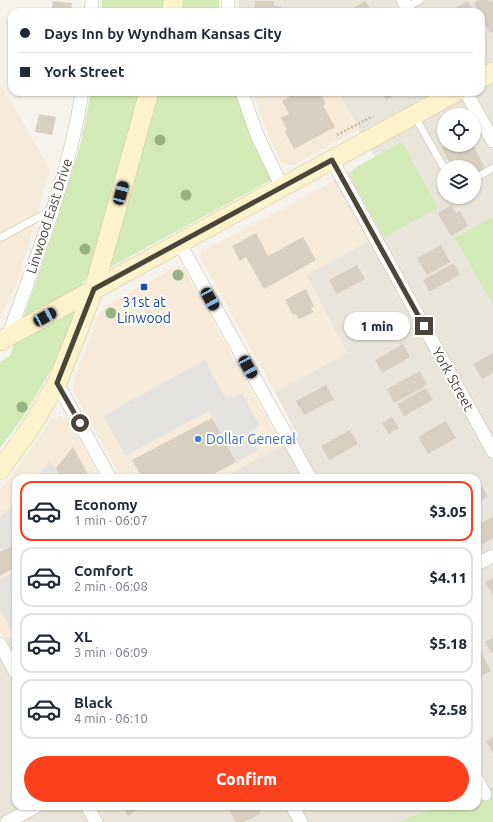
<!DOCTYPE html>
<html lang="en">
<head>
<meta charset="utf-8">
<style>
  :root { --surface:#fff; --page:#f2f2f3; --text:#1f2937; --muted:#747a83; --line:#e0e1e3; --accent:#fc3f1d }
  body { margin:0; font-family:Ubuntu,sans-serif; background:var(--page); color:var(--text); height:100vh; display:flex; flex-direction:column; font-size:15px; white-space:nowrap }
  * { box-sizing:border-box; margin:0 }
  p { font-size:13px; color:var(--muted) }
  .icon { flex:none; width:22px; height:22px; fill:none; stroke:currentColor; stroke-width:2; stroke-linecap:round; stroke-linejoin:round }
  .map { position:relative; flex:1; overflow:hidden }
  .drawer { position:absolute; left:12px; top:474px; width:469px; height:336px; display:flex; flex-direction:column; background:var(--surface); border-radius:12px; box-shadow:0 1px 3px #0004 }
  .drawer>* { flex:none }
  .guide { position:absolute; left:8px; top:8px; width:477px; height:88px; border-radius:12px; box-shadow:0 1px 3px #0004; display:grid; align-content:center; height:88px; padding:0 12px; background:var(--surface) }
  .buttons { position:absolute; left:437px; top:108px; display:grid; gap:8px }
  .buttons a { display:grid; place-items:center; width:44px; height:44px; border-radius:50%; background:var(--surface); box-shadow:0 1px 3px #0004; font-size:20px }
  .end { position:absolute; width:18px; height:18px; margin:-9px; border:5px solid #4b4439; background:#fff; box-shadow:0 0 0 2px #fff }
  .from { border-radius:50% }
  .bubble { position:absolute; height:28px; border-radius:14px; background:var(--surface); box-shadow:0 1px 3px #0004; font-size:13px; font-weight:800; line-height:28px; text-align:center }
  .car { position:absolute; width:12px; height:24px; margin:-12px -6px; border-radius:5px; box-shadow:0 0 3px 1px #0007; background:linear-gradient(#222 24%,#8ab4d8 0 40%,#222 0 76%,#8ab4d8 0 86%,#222 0) }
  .guide b { display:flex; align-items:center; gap:14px; height:38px; font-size:15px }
  .guide b+b { border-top:1px solid var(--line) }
  .guide i { width:10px; height:10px; background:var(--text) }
  ul { padding:7px 0 0; list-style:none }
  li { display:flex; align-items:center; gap:12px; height:60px; margin:0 8px 6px; padding:0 4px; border:2px solid var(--line); border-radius:12px }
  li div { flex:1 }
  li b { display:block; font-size:15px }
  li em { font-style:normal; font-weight:800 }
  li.current { border-color:var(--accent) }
  li>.icon { width:36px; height:36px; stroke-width:1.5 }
  .cta { display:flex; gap:8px; margin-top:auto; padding:8px 12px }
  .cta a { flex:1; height:46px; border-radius:24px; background:var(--accent); color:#fff; font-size:16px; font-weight:800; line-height:46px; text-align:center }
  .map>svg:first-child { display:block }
</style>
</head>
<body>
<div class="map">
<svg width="493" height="822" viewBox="0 0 493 822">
  <rect width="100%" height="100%" fill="#f6f3ec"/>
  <path fill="#eae5da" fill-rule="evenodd" d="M239,0H493V785L477,792V478H222L298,436L275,392L347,353L306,275L368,241L334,181L375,157L338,92H481V12H239ZM444,115H474V145H444ZM444,167H474V197H444Z
    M16,634V806H439L396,822H0V643Z"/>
  <path fill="#f7ead8" d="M0,83L50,170L17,283L0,317Z
    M253,92H338L359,129L294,165H286L280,160L266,130Z
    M334,181L368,241L306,275L347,353L275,392L201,259V252Z
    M178,266L184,269L282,445L222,478H121L73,391L74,379L99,314L108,305Z
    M61,416L68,420L101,478H16V634L5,640L0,631V490L10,478L52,419Z"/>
  <path fill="#d2eab5" d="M102,0H219V12H102Z
    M91,92H237L254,146L271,180L83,282L67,336L58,358L23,417L0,448V362L10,356L56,224L80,146Z
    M402,142L438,208L384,237L351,178V173L353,169Z
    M493,217V305L455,238Z
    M493,786V822H396L439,806H477V792Z"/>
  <path fill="#e5e3e0" d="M205,360L223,394L227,397L233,398L242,393L260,426L251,430L249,433L258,450L236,462L209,411L128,455H125L103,416Z
    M49,462L56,468L61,478H35Z
    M16,501V544L0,552V517Z
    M16,570V628L11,630L0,610V579Z"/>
  <path fill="#d8cfc1" d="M479,0H487L488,1L492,0L493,2V32L490,33L481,17V12H478L474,3Z
    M53,1L72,3L71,12H51Z
    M255,1H274V6H281V12H255Z
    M365,1L372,12H348V11Z
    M468,1L474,12H454L453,9Z
    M481,26L486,35L481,38Z
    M297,92H319L326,104L323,105L335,127L294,149L285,132L287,130L281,118L289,114L282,101Z
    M381,92H401L386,100Z
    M39,114L56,117L52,135L35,132Z
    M445,145H473L485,168L474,175V167H452L441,147Z
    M452,205L456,213L460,211L468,226L451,236L438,213Z
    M256,233L268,256L303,237L316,260L264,289L246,257L240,261L232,246Z
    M441,245L450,262L427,275L417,258Z
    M454,263L460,275L429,292L423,280Z
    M357,265L365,279L337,294L329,280Z
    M306,289L314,306L311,308L314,312L299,319L296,314L293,315L285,300Z
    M403,344L410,357L382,373L375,360Z
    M493,353V373L482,379L473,364Z
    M420,371L427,385L394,403L387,389Z
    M326,385L334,399L304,415L296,401Z
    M426,388L433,400L404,416L397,404Z
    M392,417L399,428L389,434L382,423Z
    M212,418L236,462L206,478H142L132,460Z
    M446,421L456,438L428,454L418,437Z
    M350,430L358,444L329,460L321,446Z
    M73,447L90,478H61L56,468Z
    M480,483L488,497L477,503V485Z
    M493,517V538L478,547L477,525Z
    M16,544V567L0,576V552Z
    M493,578V596L485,582Z
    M493,638V652L491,653L485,642Z
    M482,654L491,671L477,678V657Z
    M493,737V753L486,741Z
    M122,806H144L128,816Z
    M227,806H257L261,813L245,822H236Z"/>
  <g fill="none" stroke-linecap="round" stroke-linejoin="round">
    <defs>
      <path id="lane" d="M407,7L420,0
        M414,115L444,168
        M474,179L493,168
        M0,238L52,210"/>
      <path id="street" d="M228,0V12
        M403,0L409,12
        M91,12L92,0
        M242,92L257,135L282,187
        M466,92L493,141
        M332,160L493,451
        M180,244L310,478
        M8,337C36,257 69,177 82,92
        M57,383L110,478
        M477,564L493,556
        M0,644L16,673
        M477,780L485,794
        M87,806L96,822
        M292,806L301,822
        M7,822L37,806"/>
      <path id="secondary" d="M171,12L174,0
        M481,78L493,72
        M0,341L456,92
        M0,470L31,427L57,383L78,331L94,289L149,92"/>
    </defs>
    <use href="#lane" stroke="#c2bbae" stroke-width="8"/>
    <use href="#street" stroke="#c2bbae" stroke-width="14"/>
    <use href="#secondary" stroke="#d6c79b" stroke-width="20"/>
    <path stroke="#c4b79f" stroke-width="2.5" stroke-dasharray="2 2" stroke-linecap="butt" d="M337,135L373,116"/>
    <use href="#lane" stroke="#fff" stroke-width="7"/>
    <use href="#street" stroke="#fff" stroke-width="13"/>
    <use href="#secondary" stroke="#fff3cd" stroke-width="19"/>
  </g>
  <g fill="#97b381">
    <circle cx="160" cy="140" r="5.5"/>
    <circle cx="186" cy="195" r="5.5"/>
    <circle cx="85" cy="249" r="5.5"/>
    <circle cx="178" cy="275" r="5.5"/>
    <circle cx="111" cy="313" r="5.5"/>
    <circle cx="22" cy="407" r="5.5"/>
  </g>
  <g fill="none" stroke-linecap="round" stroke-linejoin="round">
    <path stroke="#4b4439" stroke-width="5" d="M80,423L57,383L94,289L332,160L424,326"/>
  </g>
  <rect fill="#1a4fb4" stroke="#fff" stroke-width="1.5" x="140" y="283" width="8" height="8" rx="2"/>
  <circle fill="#3f7fe0" stroke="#fff" stroke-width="1.5" cx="198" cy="439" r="4"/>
  <g text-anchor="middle" stroke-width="4" stroke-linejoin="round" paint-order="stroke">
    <g font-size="14" fill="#4b4439" stroke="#fff">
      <text transform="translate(49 216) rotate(-72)" y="5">Linwood East Drive</text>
      <text transform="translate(453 379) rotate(61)" y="5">York Street</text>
    </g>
    <g font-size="14" fill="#164399" stroke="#fff">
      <text x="144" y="307">31st at<tspan x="144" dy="16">Linwood</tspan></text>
    </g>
    <g font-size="14" fill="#366cbe" stroke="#fff" text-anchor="start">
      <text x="206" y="444">Dollar General</text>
    </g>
  </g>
</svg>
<div class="buttons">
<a><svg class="icon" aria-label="locate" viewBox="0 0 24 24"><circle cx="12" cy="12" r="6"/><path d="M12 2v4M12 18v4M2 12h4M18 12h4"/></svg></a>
<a><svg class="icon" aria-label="layers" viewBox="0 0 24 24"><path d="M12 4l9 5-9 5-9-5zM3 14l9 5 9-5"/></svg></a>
</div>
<i class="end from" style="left:80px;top:423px"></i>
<i class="end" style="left:424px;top:326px"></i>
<div class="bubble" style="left:344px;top:312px;width:66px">1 min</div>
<i class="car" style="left:121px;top:193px;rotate:15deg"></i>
<i class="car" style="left:210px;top:299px;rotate:151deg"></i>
<i class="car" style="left:45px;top:317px;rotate:61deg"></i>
<i class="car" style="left:248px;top:367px;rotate:151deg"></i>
<div class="guide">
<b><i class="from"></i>Days Inn by Wyndham Kansas City</b>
<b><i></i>York Street</b>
</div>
<section class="drawer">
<ul>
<li class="current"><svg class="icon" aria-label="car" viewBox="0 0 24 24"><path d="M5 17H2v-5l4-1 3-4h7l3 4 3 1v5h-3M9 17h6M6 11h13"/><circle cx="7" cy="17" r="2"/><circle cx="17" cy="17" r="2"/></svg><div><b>Economy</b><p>1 min · 06:07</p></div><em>$3.05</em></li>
<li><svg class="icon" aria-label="car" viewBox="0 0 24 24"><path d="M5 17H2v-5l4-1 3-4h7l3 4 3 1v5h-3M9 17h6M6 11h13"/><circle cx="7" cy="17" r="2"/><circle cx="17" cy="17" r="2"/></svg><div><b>Comfort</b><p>2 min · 06:08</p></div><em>$4.11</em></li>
<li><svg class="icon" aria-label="car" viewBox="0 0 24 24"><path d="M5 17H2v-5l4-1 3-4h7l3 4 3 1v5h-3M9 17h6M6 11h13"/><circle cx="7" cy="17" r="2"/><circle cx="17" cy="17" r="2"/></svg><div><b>XL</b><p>3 min · 06:09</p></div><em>$5.18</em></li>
<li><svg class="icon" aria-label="car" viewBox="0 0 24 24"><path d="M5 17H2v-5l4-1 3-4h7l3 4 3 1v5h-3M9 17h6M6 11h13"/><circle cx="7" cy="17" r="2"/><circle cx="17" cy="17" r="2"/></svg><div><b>Black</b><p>4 min · 06:10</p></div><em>$2.58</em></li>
</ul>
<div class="cta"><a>Confirm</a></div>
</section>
</div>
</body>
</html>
